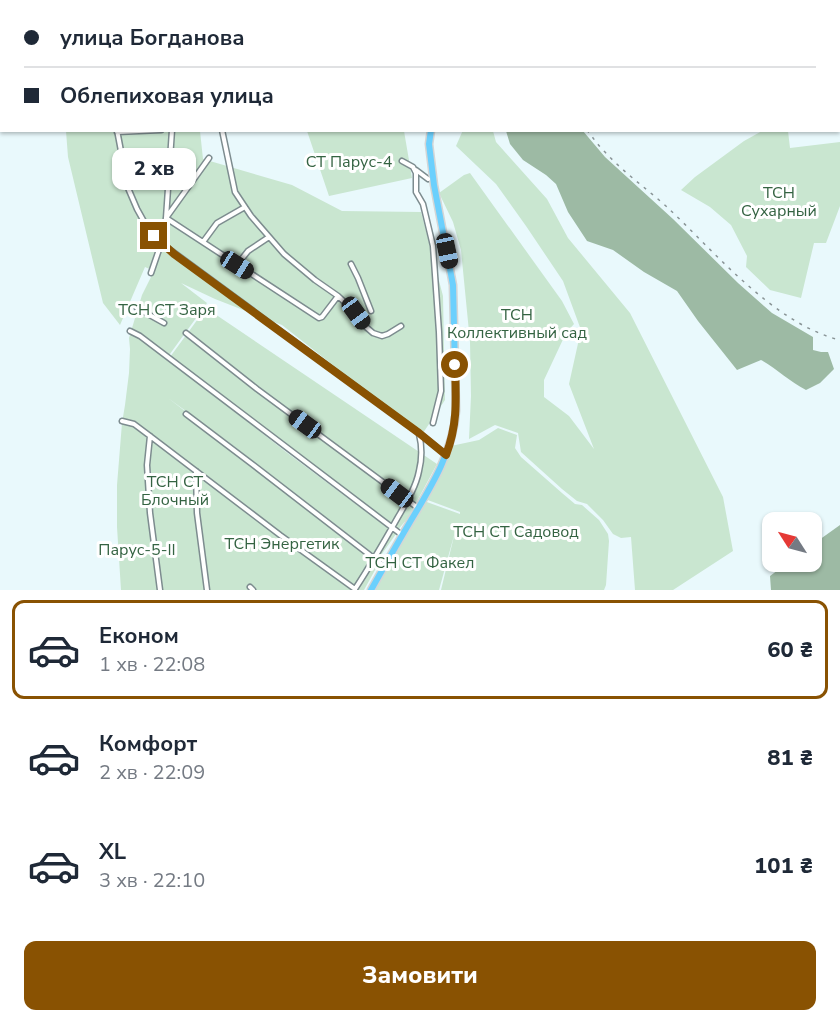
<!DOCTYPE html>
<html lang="uk">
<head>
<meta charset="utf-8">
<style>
  :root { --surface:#fff; --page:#f6f6f7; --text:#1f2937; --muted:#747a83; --line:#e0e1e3; --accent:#895202 }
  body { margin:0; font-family:"Nunito Sans",sans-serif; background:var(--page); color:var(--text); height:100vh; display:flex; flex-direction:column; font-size:22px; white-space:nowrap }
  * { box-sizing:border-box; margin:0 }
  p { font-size:20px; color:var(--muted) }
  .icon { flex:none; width:33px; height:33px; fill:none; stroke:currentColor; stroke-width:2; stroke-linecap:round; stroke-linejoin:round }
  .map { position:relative; height:590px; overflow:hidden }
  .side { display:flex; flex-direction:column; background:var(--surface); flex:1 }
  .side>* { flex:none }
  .banner { position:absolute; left:0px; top:0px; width:840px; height:132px; box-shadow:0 2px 4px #0004; display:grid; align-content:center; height:132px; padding:0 24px; background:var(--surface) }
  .needle { width:39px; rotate:306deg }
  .tools { position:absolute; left:762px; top:512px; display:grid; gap:12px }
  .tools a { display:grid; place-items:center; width:60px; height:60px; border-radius:12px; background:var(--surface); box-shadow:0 2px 4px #0004; font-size:30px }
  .end { position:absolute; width:27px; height:27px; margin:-14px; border:8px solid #895202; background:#fff; box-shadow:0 0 0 3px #fff }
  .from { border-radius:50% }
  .bubble { position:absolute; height:42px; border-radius:12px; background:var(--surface); box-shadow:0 2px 4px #0004; font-size:20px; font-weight:800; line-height:42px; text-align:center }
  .car { position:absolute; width:18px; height:36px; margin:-18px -9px; border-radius:8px; box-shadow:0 0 4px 2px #0007; background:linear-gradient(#222 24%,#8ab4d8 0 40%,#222 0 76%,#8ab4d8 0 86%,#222 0) }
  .banner b { display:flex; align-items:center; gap:21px; height:57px; font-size:22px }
  .banner b+b { border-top:2px solid var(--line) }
  .banner i { width:15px; height:15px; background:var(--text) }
  ul { padding:10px 0 0; list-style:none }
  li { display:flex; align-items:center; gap:18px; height:99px; margin:0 12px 9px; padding:0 12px; border:3px solid transparent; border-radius:12px }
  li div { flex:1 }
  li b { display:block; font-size:22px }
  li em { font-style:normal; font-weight:800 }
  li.active { border-color:var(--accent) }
  li>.icon { width:54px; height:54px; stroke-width:1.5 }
  .cta { display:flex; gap:12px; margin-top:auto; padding:12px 24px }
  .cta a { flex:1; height:69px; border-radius:12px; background:var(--accent); color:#fff; font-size:24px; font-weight:800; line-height:69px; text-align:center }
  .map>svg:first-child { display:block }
</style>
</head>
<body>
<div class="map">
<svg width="840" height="590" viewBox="0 0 840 590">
  <rect width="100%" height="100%" fill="#e9f9fc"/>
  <path fill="#c9e6d0" d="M0,0H155L157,1L2,2L1,21L0,20Z
    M463,130L493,131L496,142L547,199L568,238L630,313L723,497L733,551L673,590H635L631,537L621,538L613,534L603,520L587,504L577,501L562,489L521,452L518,433L495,425L469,439L471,396L470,342L461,250L453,222L439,193L464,175L470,173L562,301L574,324L566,333L544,380V397L569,416L594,449L569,384L581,330L563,281L526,226L496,184L456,146Z
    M66,131H200L203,159L292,185L342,211L421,212L443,296L445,400L423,433L343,373L282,325L215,299L181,283L207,303L167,358L286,452L396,534L379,558L235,447L168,398L380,561L364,590H121L117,527V485L122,423L125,405L129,373L130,349L129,338L142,295L154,271L145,267L120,325L103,303L68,157Z
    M307,131H404L412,178L329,196Z
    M762,131H788L790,148L840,142V206L826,243H814L801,298L770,290L746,267L747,256L731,225L710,207L681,190L695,177L744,141Z
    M206,308L437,464L408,518L396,532L170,357Z
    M498,428L517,435L515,448L521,457L562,493L575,504L582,505L599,520L608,534L609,541L606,585L604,590H441L455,532L439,590H373L424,501L460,514V512L425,499L451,446L479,440Z"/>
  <path fill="#9dbaa4" d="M506,131H583L605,157L673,219L738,283L772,313L813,337V350L821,352H828L834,369L820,383L806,390C790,382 777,369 761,360L737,370L698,321L677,291L644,272L613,250L587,241L568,212L556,184L546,175L523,160L510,144Z
    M840,525V590H771L770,576L790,561H812V545Z"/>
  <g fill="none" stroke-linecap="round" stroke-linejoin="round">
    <defs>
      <path id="minor" d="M71,0L72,2
        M113,0L114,2
        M174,0V2
        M190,0V2
        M283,0V2
        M0,3L3,0
        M117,130L128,188L137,209L147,227L161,243L419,433L445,454
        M222,130L235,192L251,216L284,254L315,280L338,296L356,313L366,327L373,333L382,336L388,334L401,326
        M117,132L161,130
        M209,158L166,218L319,318L322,317L338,296
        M402,161L413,167L416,173V192L423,204L433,246L439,332L441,391L433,423
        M416,170L428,179
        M203,242L217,223L245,207
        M351,264L358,278L371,311
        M237,265L248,251L269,237
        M151,273L163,238L166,218L172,130
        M137,308L164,323
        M130,331L140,336L402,535
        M186,333L257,389L418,508
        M186,414L252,464L384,566
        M122,421L134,424L150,436L280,535L355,589V590
        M150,436L147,465L150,513L160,590
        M196,471L197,513L207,590
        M250,587L253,590
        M355,589C370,566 384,542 398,517C406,503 416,487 419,471C422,459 422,446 419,434"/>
      <path id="tertiary" d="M230,0L231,2
        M419,2L420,0"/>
      <path id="primary" d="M520,0L521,2
        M446,2L447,0
        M769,2V0
        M371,590C384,567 397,544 410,522C431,487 453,452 456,411L453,285L434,185L429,144L431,130"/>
    </defs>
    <use href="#minor" stroke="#7d8c8f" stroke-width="7"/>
    <use href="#tertiary" stroke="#7d8c8f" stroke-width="8"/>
    <use href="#primary" stroke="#d4d6d6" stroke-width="9"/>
    <use href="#minor" stroke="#fff" stroke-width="4"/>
    <use href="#tertiary" stroke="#fff" stroke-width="4.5"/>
    <use href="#primary" stroke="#6bd0fd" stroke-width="6"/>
    <path stroke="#899496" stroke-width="1.5" stroke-dasharray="3 6" stroke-linecap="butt" d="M488,0V2
      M587,130C593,138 598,145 605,152C623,172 646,188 667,207C715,252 774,324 840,340"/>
  </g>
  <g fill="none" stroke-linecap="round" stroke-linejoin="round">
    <path stroke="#895202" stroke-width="8" d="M154,236L174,254L419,433L446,455C458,424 456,398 455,365"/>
  </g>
  <g text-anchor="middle" stroke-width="6" stroke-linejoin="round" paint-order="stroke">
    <g font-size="16" fill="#346342" stroke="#fff">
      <text x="349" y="167">СТ Парус-4</text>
      <text x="779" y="198">ТСН<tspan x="779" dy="18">Сухарный</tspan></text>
      <text x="167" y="315">ТСН СТ Заря</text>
      <text x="517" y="320">ТСН<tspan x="517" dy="18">Коллективный сад</tspan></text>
      <text x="175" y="487">ТСН СТ<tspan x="175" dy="18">Блочный</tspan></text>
      <text x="516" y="537">ТСН СТ Садовод</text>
      <text x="282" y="549">ТСН Энергетик</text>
      <text x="137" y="555">Парус-5-II</text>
      <text x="420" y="568">ТСН СТ Факел</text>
    </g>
  </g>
</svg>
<div class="tools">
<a><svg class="needle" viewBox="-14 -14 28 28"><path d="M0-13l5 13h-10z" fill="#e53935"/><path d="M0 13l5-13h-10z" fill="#747a83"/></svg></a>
</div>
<i class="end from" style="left:455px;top:365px"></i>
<i class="end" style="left:154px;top:236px"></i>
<div class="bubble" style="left:112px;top:148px;width:84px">2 хв</div>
<i class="car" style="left:447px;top:251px;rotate:168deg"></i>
<i class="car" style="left:237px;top:265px;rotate:122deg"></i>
<i class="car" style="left:356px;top:313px;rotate:144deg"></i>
<i class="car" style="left:305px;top:424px;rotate:306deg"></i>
<i class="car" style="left:397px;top:493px;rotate:307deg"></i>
<div class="banner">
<b><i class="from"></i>улица Богданова</b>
<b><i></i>Облепиховая улица</b>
</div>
</div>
<section class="side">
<ul>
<li class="active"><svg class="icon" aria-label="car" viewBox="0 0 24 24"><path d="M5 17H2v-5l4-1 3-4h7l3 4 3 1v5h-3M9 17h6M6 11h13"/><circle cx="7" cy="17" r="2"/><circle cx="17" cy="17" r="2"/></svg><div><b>Економ</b><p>1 хв · 22:08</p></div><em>60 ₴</em></li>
<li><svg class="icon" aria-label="car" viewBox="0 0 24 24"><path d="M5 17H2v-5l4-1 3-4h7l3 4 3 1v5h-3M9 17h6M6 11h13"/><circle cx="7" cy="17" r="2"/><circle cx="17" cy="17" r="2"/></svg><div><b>Комфорт</b><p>2 хв · 22:09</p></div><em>81 ₴</em></li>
<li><svg class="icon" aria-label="car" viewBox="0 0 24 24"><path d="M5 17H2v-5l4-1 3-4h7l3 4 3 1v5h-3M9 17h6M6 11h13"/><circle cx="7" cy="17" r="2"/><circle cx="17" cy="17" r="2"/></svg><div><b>XL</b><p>3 хв · 22:10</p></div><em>101 ₴</em></li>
</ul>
<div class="cta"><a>Замовити</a></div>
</section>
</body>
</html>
